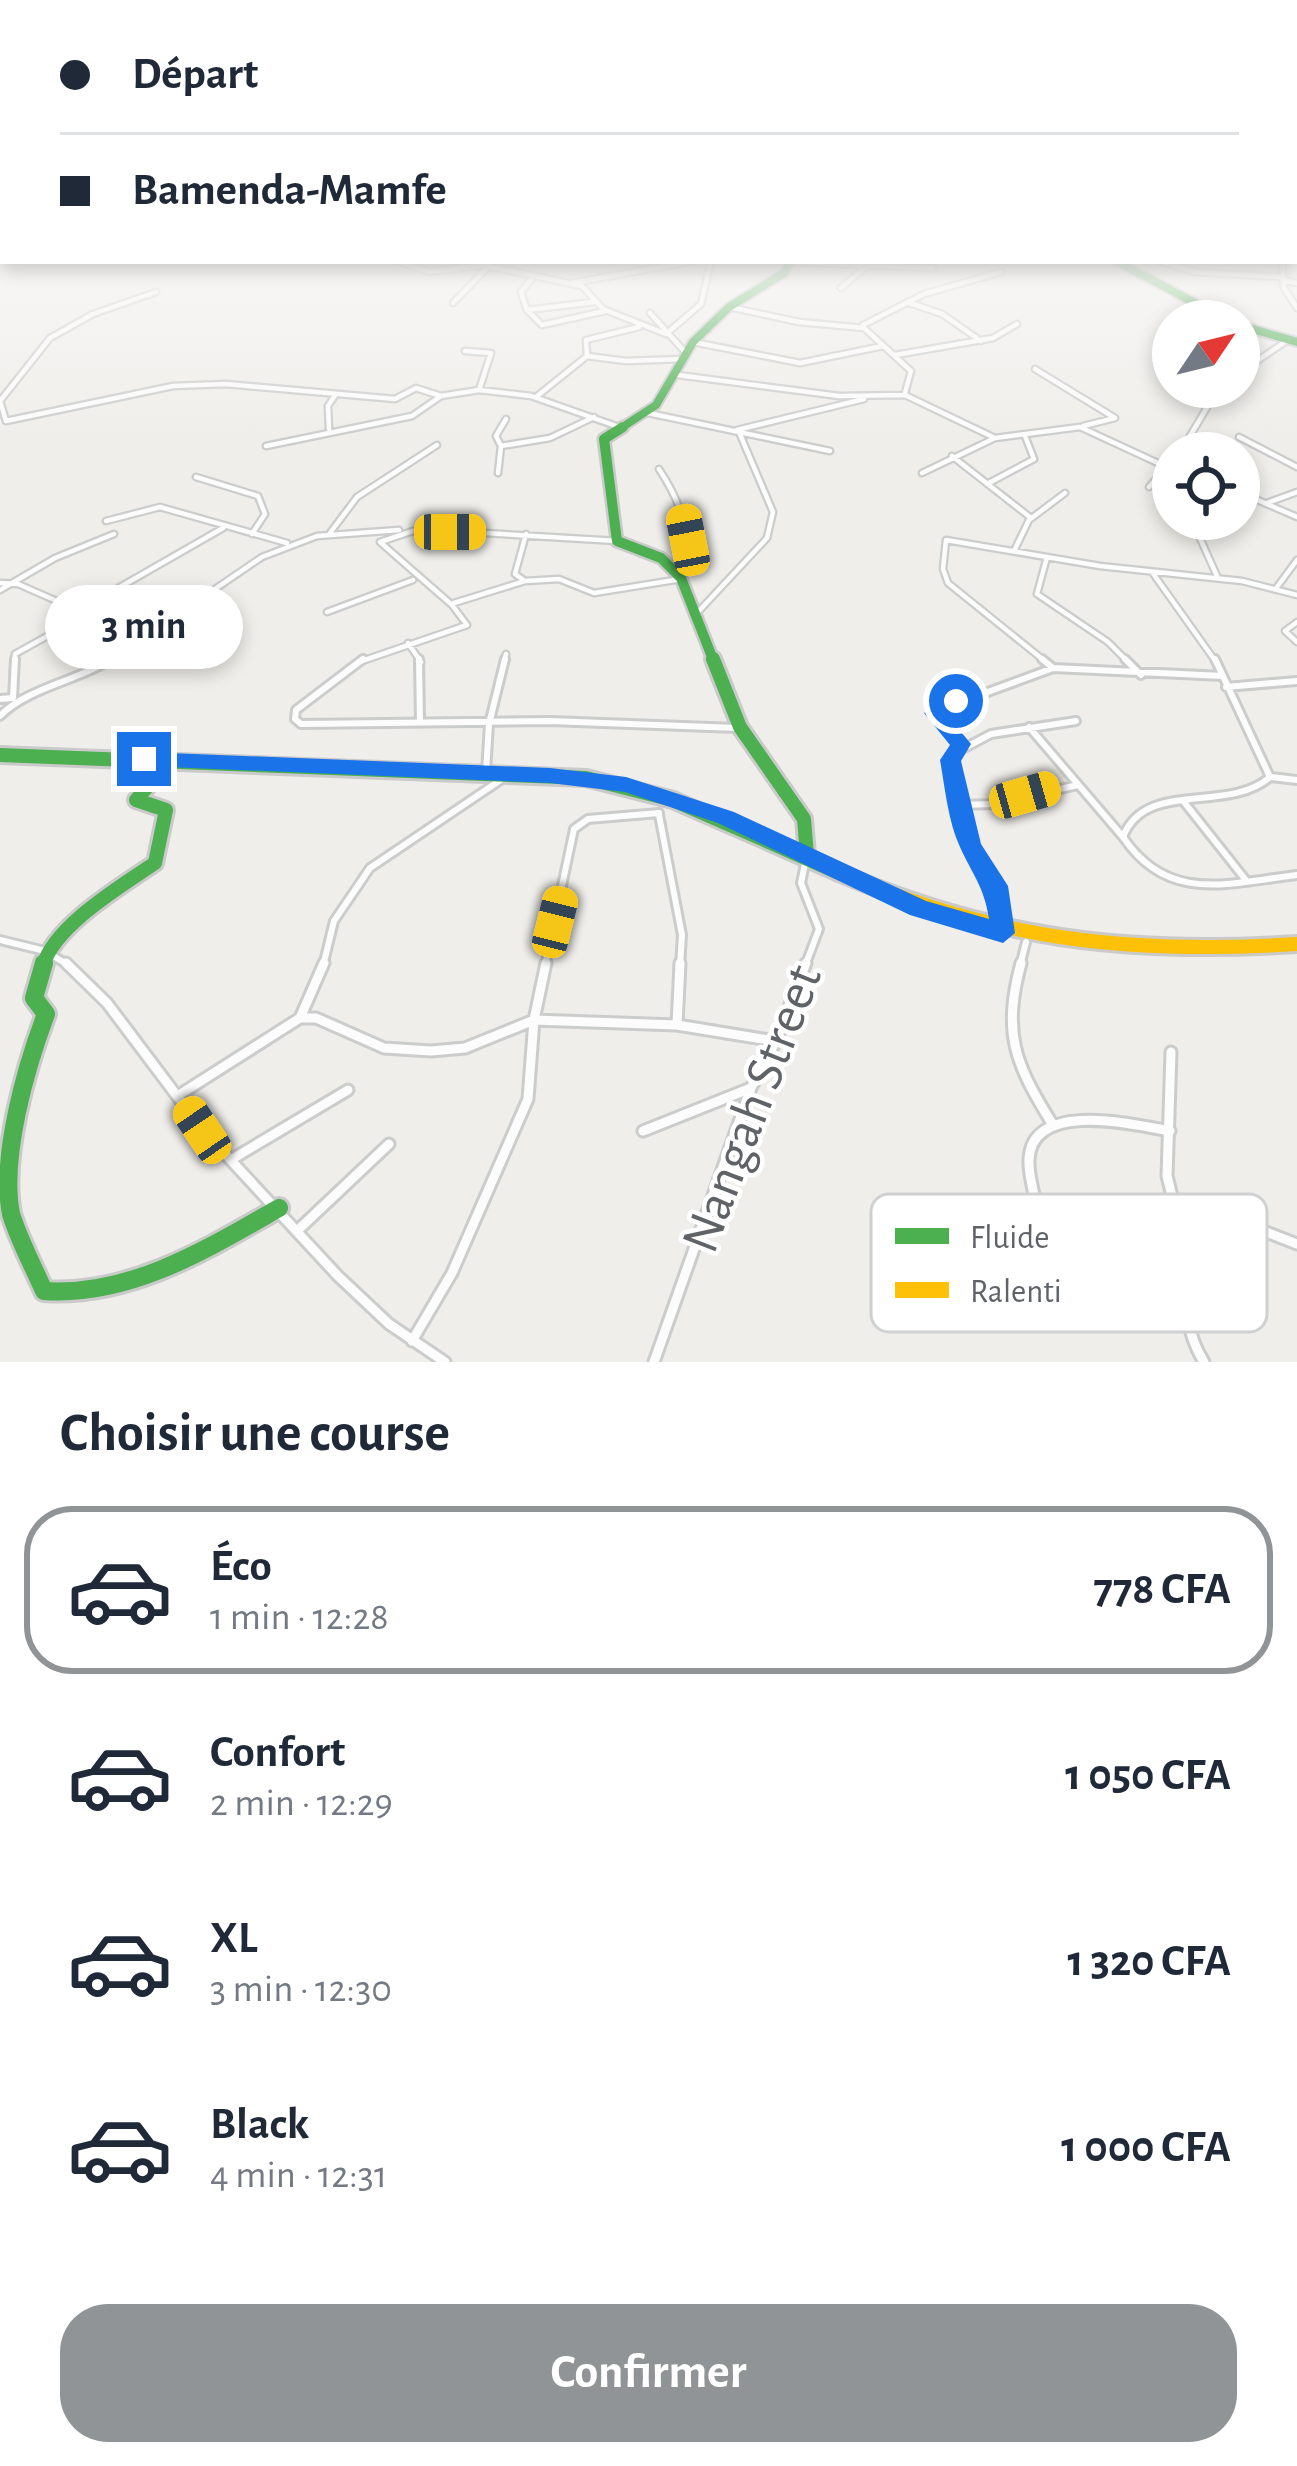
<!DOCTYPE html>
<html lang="fr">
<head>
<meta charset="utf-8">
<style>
  :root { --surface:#fff; --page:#f2f2f3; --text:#1f2937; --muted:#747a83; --line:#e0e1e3; --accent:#919496 }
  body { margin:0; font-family:"Alegreya Sans",sans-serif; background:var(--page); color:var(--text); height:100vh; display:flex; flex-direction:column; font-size:45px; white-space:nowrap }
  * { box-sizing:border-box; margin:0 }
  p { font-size:39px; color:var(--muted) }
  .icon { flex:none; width:66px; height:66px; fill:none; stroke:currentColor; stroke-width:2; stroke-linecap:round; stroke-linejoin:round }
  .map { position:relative; height:1362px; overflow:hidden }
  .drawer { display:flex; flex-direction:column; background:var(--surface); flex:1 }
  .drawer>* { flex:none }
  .hud { position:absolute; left:0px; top:0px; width:1299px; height:264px; box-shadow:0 6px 18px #0003; display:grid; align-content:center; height:264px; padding:0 60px; background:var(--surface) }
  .needle { width:78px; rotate:55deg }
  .fabs { position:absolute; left:1152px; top:300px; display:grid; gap:24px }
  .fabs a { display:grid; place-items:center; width:108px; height:108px; border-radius:50%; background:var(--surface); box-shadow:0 6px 18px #0003; font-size:60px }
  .end { position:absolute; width:54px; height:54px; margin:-27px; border:15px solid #1a73e8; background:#fff; box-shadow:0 0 0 6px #fff }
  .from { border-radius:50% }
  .bubble { position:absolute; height:84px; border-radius:42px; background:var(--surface); box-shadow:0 6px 18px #0003; font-size:39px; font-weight:700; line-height:84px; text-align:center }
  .car { position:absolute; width:36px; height:72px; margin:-36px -18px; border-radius:15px; box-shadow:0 0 9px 3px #0007; background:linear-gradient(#f5c518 24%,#345 0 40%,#f5c518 0 76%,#345 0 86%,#f5c518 0) }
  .hud b { display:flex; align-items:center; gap:42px; height:114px; font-size:45px }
  .hud b+b { border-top:3px solid var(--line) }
  .hud i { width:30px; height:30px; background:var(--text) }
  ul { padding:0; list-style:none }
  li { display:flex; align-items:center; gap:36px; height:168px; margin:0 24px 18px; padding:0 36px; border:6px solid transparent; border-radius:48px }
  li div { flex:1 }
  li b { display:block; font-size:45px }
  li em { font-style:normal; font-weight:700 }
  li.active { border-color:var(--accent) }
  li>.icon { width:108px; height:108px; stroke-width:1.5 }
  h2 { padding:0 60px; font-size:54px; line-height:144px }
  .cta { display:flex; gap:24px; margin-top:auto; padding:24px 60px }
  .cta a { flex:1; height:138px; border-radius:48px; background:var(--accent); color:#fff; font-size:48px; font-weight:700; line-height:138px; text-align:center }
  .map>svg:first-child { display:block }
</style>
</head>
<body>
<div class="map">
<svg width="1297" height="1362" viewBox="0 0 1297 1362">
  <rect width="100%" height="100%" fill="#efeeea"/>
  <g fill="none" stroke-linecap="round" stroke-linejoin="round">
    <defs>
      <path id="street-far2" d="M397,261L429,272L483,265L582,286L603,309L666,334L701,304L711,261
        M1159,261L1195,272L1281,277
        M1282,261L1284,288L1297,308
        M792,262L933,268
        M532,278L521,292L527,310L542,325L605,311
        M1282,280L1297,283
        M572,283L694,261
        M841,288L868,265
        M907,302L942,314L981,341
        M453,303L489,266
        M729,307L799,322L864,328L911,371L905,393
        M527,310L594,302
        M650,313L685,352
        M863,325L924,294L1001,272
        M693,342L800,363L883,346
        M465,351L491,353L479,390
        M895,355L993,338L1017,324
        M587,356L586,340L639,327
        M1035,369L1115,418L1083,426
        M1239,373L1288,340
        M678,375L839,396L905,395L995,438L1080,427L1173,470
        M536,397L587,356L626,361L683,359
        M0,401L6,421L173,386L226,384L395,399L416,388L441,396
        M0,401L50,338L93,314L156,292
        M648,413L830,451
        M329,429L328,406L336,394
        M737,430L864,399
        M1239,437L1297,467
        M266,446L412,416L441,396L479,390L531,396L619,427
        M501,446L550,438L594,417
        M1180,453L1219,387
        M952,456L1031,518
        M498,473L501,446L496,436L506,419
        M922,473L995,438
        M196,477L258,496L265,514L252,534
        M987,484L1034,459L1025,436
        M1149,487L1173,460
        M1239,492L1297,517
        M1267,503L1297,492
        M1204,519L1199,536L1217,576
        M106,521L160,507L287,543
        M419,529L617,541
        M330,533L357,497L437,445
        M526,534L515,574L525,581L559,579L594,593L681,579C694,538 682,504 659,469
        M1014,551L1029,520L1065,493
        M1047,557L1037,594L1108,642L1128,662
        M1152,572L1216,662
        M0,583L18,584L141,638
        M1277,587L1297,560
        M0,590L55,558L114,534
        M454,603L525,581
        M80,610L223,528
        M327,612L413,580
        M698,612L767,538L773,512L739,432
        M1297,622L1285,631L1297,642
        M408,643L421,662
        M15,662V654L87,614
        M108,662L262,557L317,536L399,530
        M359,662L467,625L452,605L380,542L419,529
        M504,662L506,654
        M1046,662L948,583L943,569L946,540L1100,566L1242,581L1297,595"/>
      <path id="street-far1" d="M363,659L296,710L295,719L301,724L550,721L737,728
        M419,659L420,722
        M1042,659L1053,668
        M1125,659L1141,675
        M1215,659L1270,777C1228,814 1145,779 1123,837C1168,904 1228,883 1297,875
        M1226,687L1297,681
        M0,699L13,698L15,659
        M0,716C27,688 77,681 112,659
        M1029,727L1123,837
        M961,744L936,711L1053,668L1223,676
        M486,772L489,724L505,659
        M1271,777L1297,780
        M1184,802L1245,879
        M959,805L995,804L1078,785
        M659,815L682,935L680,966
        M1003,932L996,886L968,839L951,755L991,734L1076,721
        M0,940L45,951L70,966
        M323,966L334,921L370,868L502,779
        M545,966L574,829L588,819L659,813
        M805,966L819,929L801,883L806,859
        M1020,966L1026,942"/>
      <path id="street" d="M66,963L107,1003L201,1128L338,1276L389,1324L445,1362
        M1021,963C1002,1034 1015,1064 1053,1125
        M300,1018H316L384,1048L431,1051L465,1048L534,1020L677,1025L775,1041
        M677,1025L680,963
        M1171,1052L1167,1176L1177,1216
        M179,1095L300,1018L324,963
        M643,1131L751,1088
        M234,1158L348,1090
        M298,1230L389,1144
        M966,1271L1034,1217C1038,1196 1028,1180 1029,1160C1031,1100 1133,1124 1170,1131
        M412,1341L452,1273L528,1099L534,1020L546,963
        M654,1362L751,1088L776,1041L806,963
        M1204,1362C1173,1312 1194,1269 1177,1216L1248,1225L1297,1244"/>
      <path id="fast-far3" d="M1116,261L1229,321
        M1239,325L1297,342
        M618,430L656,405L693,342L729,307L784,273L791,261"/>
      <path id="fast-far2" d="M623,427L604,439L617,541L661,558L681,578L714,662"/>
      <path id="fast-far1" d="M713,659L740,727L804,819L807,855
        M0,755L586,778L673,800L837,872
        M43,966C54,926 121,886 155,863L166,810L136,800L170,761"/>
      <path id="fast" d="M44,963L34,998L46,1014C26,1067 0,1157 11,1214C19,1240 33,1266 44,1291C130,1297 207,1249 279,1208"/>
      <path id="slow" d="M837,872C993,939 1128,955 1297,944"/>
    </defs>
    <use href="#street-far2" stroke="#cbcccc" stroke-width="9"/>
    <use href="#street-far1" stroke="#cbcccc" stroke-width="12"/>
    <use href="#street" stroke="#cbcccc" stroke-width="15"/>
    <use href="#fast-far3" stroke="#cacacb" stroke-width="12"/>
    <use href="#fast-far2" stroke="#cacacb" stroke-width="15"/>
    <use href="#fast-far1" stroke="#cacacb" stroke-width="20"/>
    <use href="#fast" stroke="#cacacb" stroke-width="24"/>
    <use href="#slow" stroke="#cacacb" stroke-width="20"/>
    <use href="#street-far2" stroke="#fdfcfc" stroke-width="4.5"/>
    <use href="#street-far1" stroke="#fdfcfc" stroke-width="6"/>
    <use href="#street" stroke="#fdfcfc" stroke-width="9"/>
    <use href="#fast-far3" stroke="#4caf50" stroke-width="8"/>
    <use href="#fast-far2" stroke="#4caf50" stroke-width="10"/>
    <use href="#fast-far1" stroke="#4caf50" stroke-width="14"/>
    <use href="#fast" stroke="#4caf50" stroke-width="18"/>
    <use href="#slow" stroke="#ffc107" stroke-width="14"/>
  </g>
  <linearGradient id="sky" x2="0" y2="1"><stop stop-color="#97c6ef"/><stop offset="0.57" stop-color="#f8f7f6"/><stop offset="1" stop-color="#f8f7f6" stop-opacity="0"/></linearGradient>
  <rect width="1297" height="441" fill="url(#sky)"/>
  <path fill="#1a73e8" d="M956,695L966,701L947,715L971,744L961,761L981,844L1008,886L1015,933L1003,943L910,915L718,823L625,792L550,783L144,766L134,759L144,752L550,768L626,777L734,812L926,901L989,919C984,886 973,876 960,847C948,821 945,788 940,760L950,745L924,713Z"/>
  <g text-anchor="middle" stroke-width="9" stroke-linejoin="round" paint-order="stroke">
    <g font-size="54" fill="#5f6368" stroke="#fff">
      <text transform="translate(750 1108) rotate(-69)" y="19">Nangah Street</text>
    </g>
  </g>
  <rect x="871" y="1194" width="396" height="138" rx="18" fill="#fff" stroke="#cfd0d2" stroke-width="3"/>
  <rect x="895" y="1228" width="54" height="16" fill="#4caf50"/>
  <rect x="895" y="1282" width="54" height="16" fill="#ffc107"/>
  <g font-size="33" fill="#5f6368">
    <text x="970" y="1248">Fluide</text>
    <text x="970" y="1302">Ralenti</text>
  </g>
</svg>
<div class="fabs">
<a><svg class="needle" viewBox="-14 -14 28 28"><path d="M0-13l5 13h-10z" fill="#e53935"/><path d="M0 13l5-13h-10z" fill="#747a83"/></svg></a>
<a><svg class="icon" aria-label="locate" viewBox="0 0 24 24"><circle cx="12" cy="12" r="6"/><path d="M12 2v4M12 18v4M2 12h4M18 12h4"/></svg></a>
</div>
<i class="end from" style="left:956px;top:701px"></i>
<i class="end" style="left:144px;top:759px"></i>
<div class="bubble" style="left:45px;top:585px;width:198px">3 min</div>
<i class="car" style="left:450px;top:532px;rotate:90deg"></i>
<i class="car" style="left:688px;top:540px;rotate:349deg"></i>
<i class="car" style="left:1025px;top:795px;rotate:74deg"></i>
<i class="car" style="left:555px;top:922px;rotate:14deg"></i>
<i class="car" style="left:202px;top:1130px;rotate:326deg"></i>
<div class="hud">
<b><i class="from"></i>Départ</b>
<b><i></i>Bamenda-Mamfe</b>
</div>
</div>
<section class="drawer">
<h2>Choisir une course</h2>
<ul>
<li class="active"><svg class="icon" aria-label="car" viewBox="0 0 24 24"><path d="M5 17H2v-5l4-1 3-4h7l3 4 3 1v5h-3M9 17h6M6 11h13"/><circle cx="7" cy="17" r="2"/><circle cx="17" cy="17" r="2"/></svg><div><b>Éco</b><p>1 min · 12:28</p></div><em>778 CFA</em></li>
<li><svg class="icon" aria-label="car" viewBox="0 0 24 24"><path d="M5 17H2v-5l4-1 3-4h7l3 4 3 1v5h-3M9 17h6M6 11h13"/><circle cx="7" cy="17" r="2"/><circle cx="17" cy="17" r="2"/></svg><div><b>Confort</b><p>2 min · 12:29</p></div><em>1 050 CFA</em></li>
<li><svg class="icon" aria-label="car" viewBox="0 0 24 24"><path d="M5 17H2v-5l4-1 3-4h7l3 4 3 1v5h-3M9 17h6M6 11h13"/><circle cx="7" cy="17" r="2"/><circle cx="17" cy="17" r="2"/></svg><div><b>XL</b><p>3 min · 12:30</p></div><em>1 320 CFA</em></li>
<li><svg class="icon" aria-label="car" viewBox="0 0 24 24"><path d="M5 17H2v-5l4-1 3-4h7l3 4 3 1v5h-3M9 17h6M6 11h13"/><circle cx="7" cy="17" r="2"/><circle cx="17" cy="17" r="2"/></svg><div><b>Black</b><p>4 min · 12:31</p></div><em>1 000 CFA</em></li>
</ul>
<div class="cta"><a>Confirmer</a></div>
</section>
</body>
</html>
